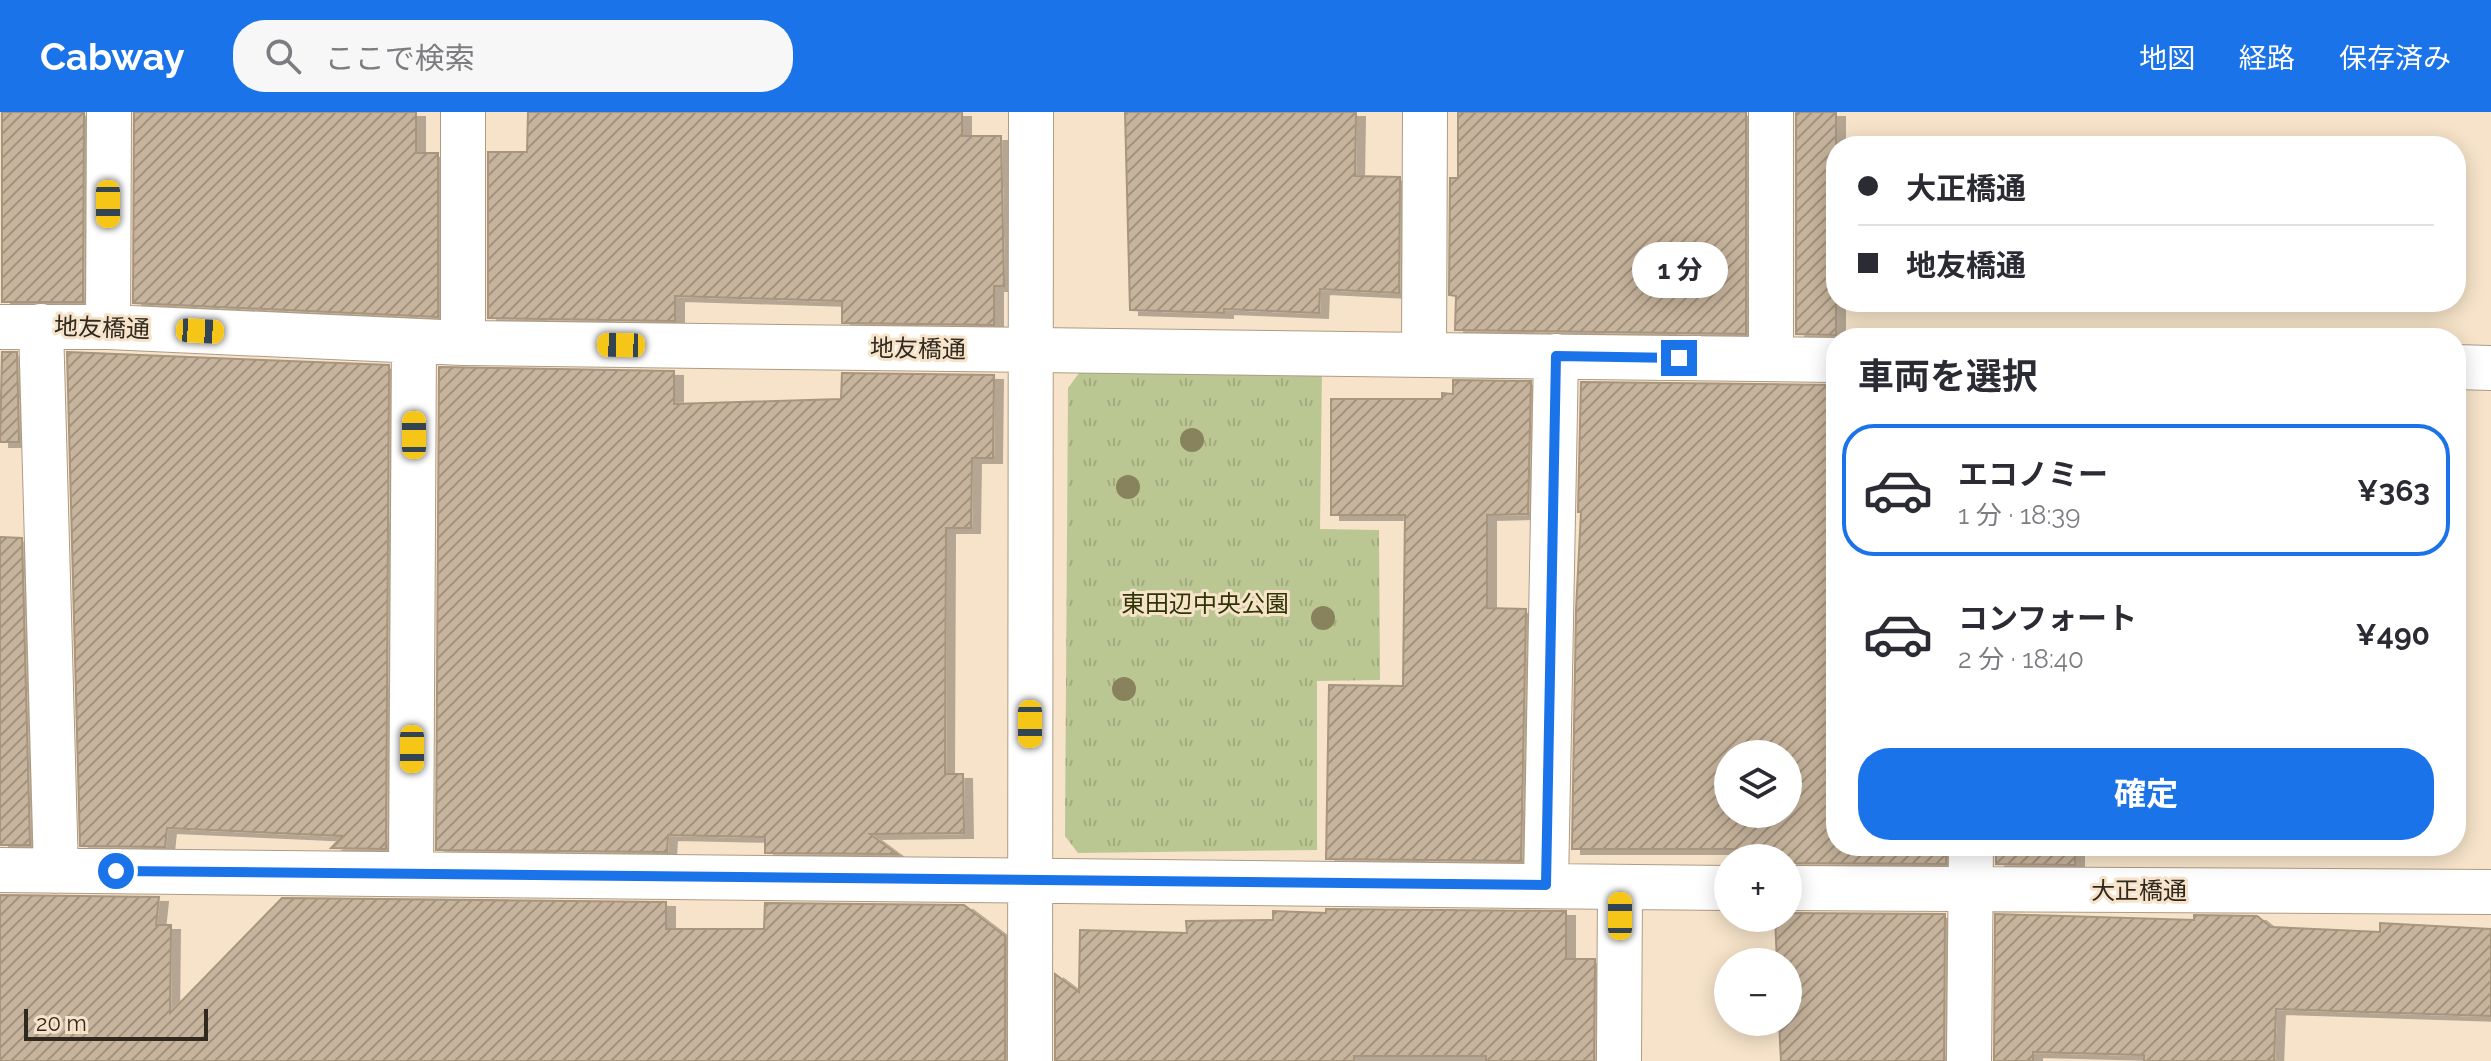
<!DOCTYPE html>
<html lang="ja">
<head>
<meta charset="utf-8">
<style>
  :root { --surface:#fff; --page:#f7f7f7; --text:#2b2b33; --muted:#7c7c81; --line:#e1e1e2; --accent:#1a73e8 }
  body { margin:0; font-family:Raleway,"Noto Sans JP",sans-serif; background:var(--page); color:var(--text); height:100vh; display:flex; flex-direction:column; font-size:30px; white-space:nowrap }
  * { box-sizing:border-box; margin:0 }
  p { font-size:26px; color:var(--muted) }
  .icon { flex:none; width:44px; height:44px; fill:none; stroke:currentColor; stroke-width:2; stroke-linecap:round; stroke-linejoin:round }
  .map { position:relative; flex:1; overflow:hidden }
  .drawer { position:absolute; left:1826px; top:216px; width:640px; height:528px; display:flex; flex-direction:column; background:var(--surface); border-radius:32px; box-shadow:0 4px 20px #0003 }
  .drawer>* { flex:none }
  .banner { position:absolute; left:1826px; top:24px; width:640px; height:176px; border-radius:32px; box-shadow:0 4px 20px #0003; display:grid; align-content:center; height:176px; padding:0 32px; background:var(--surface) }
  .buttons { position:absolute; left:1714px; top:628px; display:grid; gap:16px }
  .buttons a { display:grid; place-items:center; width:88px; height:88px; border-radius:50%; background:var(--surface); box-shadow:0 4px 20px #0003; font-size:40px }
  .scale { position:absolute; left:24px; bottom:20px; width:184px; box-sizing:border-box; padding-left:8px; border:4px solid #30291f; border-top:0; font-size:22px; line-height:28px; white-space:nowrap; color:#30291f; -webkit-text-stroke:6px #f6e3c9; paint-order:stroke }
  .end { position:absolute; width:36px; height:36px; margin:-18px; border:10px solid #1a73e8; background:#fff; box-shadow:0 0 0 4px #fff }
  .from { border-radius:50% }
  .bubble { position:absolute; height:56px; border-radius:28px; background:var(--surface); box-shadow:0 4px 20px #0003; font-size:26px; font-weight:700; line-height:56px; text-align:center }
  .car { position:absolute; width:24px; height:48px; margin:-24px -12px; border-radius:10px; box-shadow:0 0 6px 2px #0007; background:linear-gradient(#f5c518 24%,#345 0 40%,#f5c518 0 76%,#345 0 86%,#f5c518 0) }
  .banner b { display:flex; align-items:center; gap:28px; height:76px; font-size:30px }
  .banner b+b { border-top:2px solid var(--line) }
  .banner i { width:20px; height:20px; background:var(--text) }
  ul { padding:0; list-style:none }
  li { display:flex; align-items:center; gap:24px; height:132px; margin:0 16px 12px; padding:0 16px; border:4px solid transparent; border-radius:32px }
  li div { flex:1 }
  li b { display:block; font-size:30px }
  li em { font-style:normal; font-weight:700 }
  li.selected { border-color:var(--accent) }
  li>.icon { width:72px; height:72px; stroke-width:1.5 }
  h2 { padding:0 32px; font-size:36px; line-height:96px }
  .action { display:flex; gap:16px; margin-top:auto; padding:16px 32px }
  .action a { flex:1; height:92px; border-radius:32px; background:var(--accent); color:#fff; font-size:32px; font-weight:700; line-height:92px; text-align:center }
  header { display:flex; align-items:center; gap:48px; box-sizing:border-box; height:112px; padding:0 40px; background:var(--accent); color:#fff }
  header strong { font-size:38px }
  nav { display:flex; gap:44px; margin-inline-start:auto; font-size:28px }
  .search { width:560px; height:72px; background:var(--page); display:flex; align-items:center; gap:20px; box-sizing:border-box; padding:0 28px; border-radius:32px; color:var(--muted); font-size:30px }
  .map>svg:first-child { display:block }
</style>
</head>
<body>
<header>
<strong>Cabway</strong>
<div class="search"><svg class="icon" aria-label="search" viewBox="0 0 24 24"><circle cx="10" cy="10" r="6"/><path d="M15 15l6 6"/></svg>ここで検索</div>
<nav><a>地図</a><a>経路</a><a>保存済み</a></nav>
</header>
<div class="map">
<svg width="2491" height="949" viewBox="0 0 2491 949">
  <defs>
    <pattern id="park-tufts" width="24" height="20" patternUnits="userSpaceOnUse" patternTransform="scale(2)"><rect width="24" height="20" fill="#bbc793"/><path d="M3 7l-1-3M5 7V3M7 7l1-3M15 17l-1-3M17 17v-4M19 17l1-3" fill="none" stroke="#a1ab7e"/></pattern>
    <pattern id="building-hatch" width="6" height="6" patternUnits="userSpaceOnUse" patternTransform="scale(2)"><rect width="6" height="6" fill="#c7b49c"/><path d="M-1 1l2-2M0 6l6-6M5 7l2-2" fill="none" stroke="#a2927f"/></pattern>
    <filter id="shadow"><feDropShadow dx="9" dy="5" stdDeviation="0" flood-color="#0004"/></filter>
  </defs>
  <rect width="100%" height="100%" fill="#f6e3c9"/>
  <path fill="url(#park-tufts)" d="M1082,257L1322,258L1320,417L1379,418L1380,568L1317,569V738L1078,741L1065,724L1068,276Z"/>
  <path fill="url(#building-hatch)" stroke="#a7957e" stroke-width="2" fill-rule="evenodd" filter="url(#shadow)" d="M2,0H84L83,190H2Z
    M134,0H416V41H438V205L133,191Z
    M528,0H962V24H1001L1004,174H994V213L842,211V189L675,184V209L488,206V40H527Z
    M1125,0H1356L1355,64L1400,65L1399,181L1320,177L1319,201L1224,197V201L1130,198Z
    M1458,0H1746V222L1455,218L1456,184L1449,183L1450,66H1458Z
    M1796,0H1836V223L1796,222Z
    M2,240H17L19,330H0Z
    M67,240L389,253L386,737L331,736L343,724L167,716L165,735L80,734Z
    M439,255L674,259V292L841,287L842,261L994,263L993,346H972L971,416H946L945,662H963L964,721L870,722L897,742L765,741V725L668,723L667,740L436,738Z
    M1453,268L1531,269L1528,402L1487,403V496L1526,497L1521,749L1326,747L1329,573L1403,574L1405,403H1331V287H1442V281L1453,282Z
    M1581,270L1836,273V734H1946V752L1788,751V746H1772L1771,737H1572L1576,498L1581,400H1578ZM1728,642H1788V702H1728Z
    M0,425L22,426L30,733H0Z
    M1996,734H2075V753L1996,752Z
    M0,783L159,785L156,813H171L170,901L282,786L666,790V817H764L765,791L964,793L1005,824V949H0Z
    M1326,797L1566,799V847H1595L1594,949H1486V944H1354V949H1055V862L1079,880L1080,818L1187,821L1186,809L1273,808V799L1326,801Z
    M1788,801L1945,802L1944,949H1781L1779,910H1788V850H1777L1775,806H1788Z
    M1995,802L2194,808V803L2257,804L2271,815L2380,820V811L2491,817V904L2276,897L2274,949H2144V943L2033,940V949H1994Z"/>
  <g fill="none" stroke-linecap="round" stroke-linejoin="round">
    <defs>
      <path id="minor" d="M41,214L56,759
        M0,215H108L463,231L1836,248
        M108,215L109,0
        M463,231V0
        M1424,243L1425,0
        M1771,247V0
        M2456,255L2491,256
        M0,758L1728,776
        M411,762L414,229
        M1546,773L1556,244
        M1788,776L2491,780
        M1030,949L1031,0
        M1619,949L1620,775
        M1969,949L1971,734"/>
    </defs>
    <use href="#minor" stroke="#ae9c84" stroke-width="46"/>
    <use href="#minor" stroke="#fff" stroke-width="44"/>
  </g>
  <g fill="#88835d">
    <circle cx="1192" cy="328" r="12"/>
    <circle cx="1128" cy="375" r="12"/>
    <circle cx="1323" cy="506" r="12"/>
    <circle cx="1124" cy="577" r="12"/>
  </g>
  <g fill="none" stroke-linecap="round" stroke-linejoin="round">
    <path stroke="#1a73e8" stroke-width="10" d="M116,759L1546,773L1556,244L1679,246"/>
  </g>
  <g text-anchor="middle" stroke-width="6" stroke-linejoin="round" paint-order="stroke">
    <g font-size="24" fill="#30291f" stroke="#f6e3c9">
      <text transform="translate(102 216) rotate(2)" y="8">地友橋通</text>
      <text transform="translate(918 237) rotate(1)" y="8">地友橋通</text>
      <text x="2139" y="787">大正橋通</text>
    </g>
    <g font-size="24" fill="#2e3505" stroke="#f6e3c9">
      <text x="1205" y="500">東田辺中央公園</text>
    </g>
  </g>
</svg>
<div class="buttons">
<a><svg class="icon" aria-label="layers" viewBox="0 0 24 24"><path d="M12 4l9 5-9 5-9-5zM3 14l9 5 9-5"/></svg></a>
<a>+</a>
<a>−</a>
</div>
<div class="scale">20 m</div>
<i class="end from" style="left:116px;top:759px"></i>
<i class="end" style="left:1679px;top:246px"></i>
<div class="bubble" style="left:1632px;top:130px;width:96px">1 分</div>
<i class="car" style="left:108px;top:92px;rotate:180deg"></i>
<i class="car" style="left:200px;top:219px;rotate:93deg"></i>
<i class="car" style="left:621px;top:233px;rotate:271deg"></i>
<i class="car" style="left:414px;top:323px;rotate:0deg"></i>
<i class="car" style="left:1030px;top:612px;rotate:180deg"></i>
<i class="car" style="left:412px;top:637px;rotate:180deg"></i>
<i class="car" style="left:1620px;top:804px;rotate:0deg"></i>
<div class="banner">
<b><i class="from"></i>大正橋通</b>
<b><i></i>地友橋通</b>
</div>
<section class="drawer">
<h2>車両を選択</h2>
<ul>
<li class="selected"><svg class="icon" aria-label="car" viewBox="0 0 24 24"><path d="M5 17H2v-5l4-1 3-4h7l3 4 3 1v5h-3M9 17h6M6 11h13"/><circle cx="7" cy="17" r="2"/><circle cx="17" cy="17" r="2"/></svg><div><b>エコノミー</b><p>1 分 · 18:39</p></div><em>¥363</em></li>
<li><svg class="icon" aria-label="car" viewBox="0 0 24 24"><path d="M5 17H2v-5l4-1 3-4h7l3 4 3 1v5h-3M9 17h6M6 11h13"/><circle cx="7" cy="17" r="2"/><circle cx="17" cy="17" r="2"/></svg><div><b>コンフォート</b><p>2 分 · 18:40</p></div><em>¥490</em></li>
</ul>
<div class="action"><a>確定</a></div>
</section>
</div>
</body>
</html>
